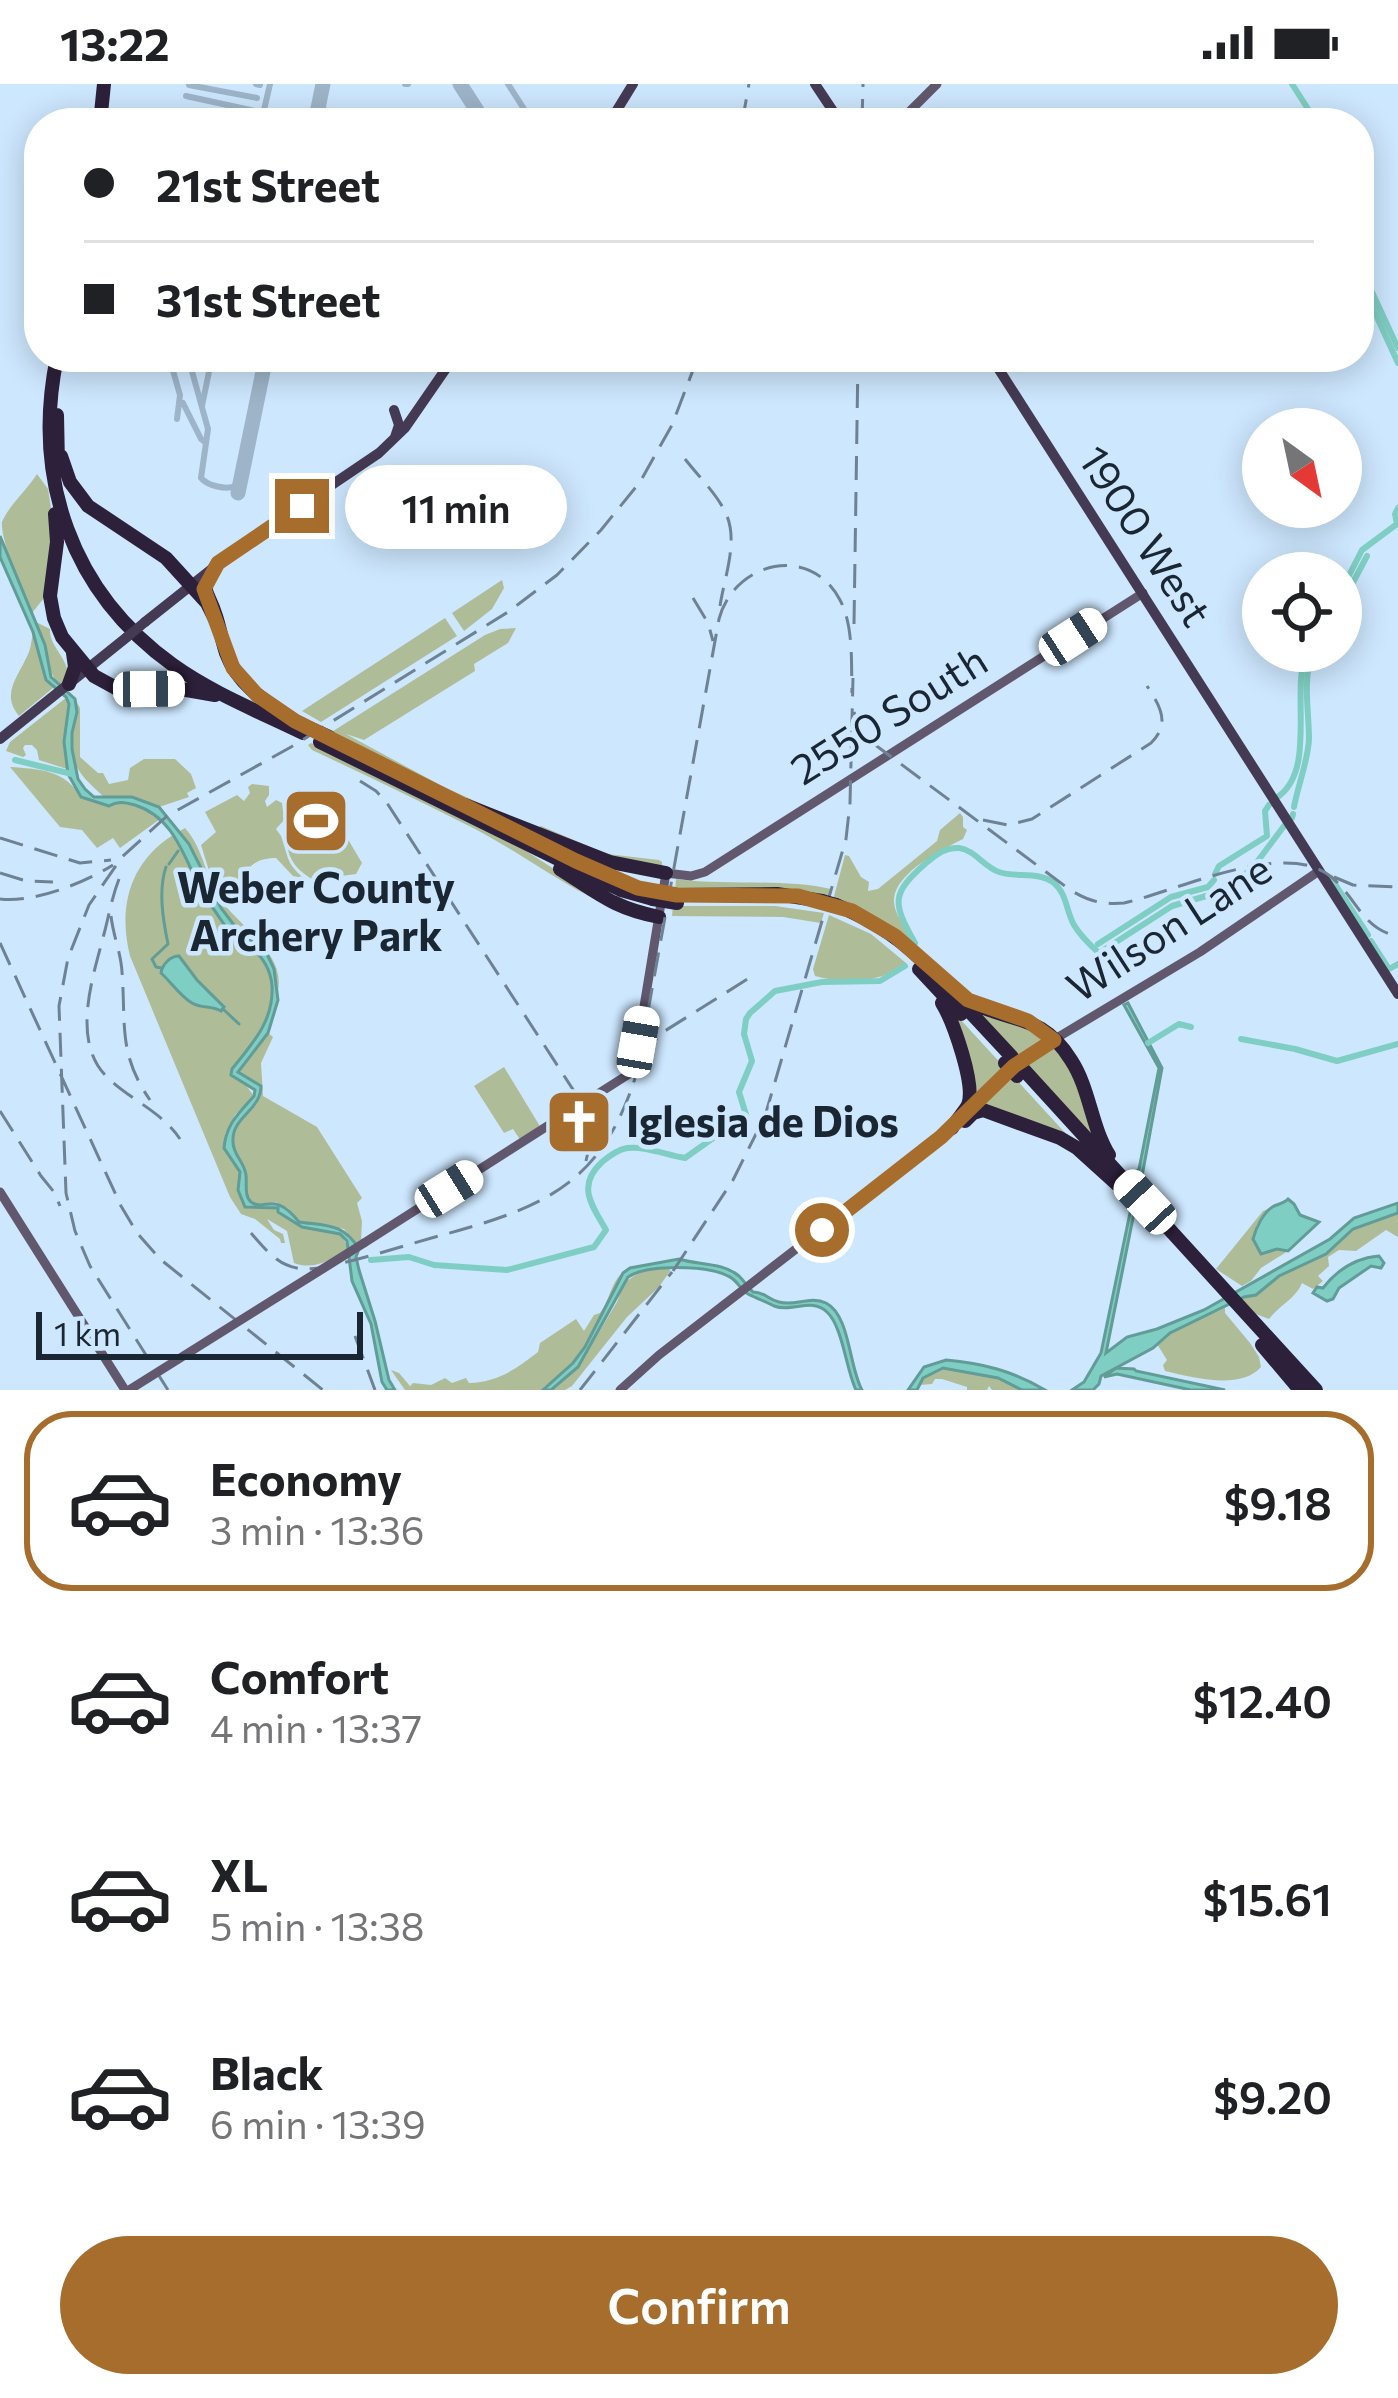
<!DOCTYPE html>
<html lang="en">
<head>
<meta charset="utf-8">
<style>
  :root { --surface:#fff; --page:#f6f6f6; --text:#202124; --muted:#757577; --line:#e0e0e0; --accent:#a76d2d }
  body { margin:0; font-family:Commissioner,sans-serif; background:var(--page); color:var(--text); height:100vh; display:flex; flex-direction:column; font-size:45px; white-space:nowrap }
  * { box-sizing:border-box; margin:0 }
  p { font-size:39px; color:var(--muted) }
  .icon { flex:none; width:66px; height:66px; fill:none; stroke:currentColor; stroke-width:2; stroke-linecap:round; stroke-linejoin:round }
  .map { position:relative; height:1306px; overflow:hidden }
  .details { display:flex; flex-direction:column; background:var(--surface); flex:1 }
  .details>* { flex:none }
  .guide { position:absolute; left:24px; top:24px; width:1350px; height:264px; border-radius:48px; box-shadow:0 6px 30px #0003; display:grid; align-content:center; height:264px; padding:0 60px; background:var(--surface) }
  .needle { width:78px; rotate:147deg }
  .buttons { position:absolute; left:1242px; top:324px; display:grid; gap:24px }
  .buttons a { display:grid; place-items:center; width:120px; height:120px; border-radius:50%; background:var(--surface); box-shadow:0 6px 30px #0003; font-size:60px }
  .scale { position:absolute; left:36px; bottom:30px; width:327px; box-sizing:border-box; padding-left:12px; border:6px solid #1a2631; border-top:0; font-size:33px; line-height:42px; white-space:nowrap; color:#1a2631; -webkit-text-stroke:9px #cde7fe; paint-order:stroke }
  .end { position:absolute; width:54px; height:54px; margin:-27px; border:15px solid #a76d2d; background:#fff; box-shadow:0 0 0 6px #fff }
  .from { border-radius:50% }
  .bubble { position:absolute; height:84px; border-radius:42px; background:var(--surface); box-shadow:0 6px 30px #0003; font-size:39px; font-weight:600; line-height:84px; text-align:center }
  .car { position:absolute; width:36px; height:72px; margin:-36px -18px; border-radius:15px; box-shadow:0 0 9px 3px #0007; background:linear-gradient(#fff 24%,#345 0 40%,#fff 0 76%,#345 0 86%,#fff 0) }
  .guide b { display:flex; align-items:center; gap:42px; height:114px; font-size:45px }
  .guide b+b { border-top:3px solid var(--line) }
  .guide i { width:30px; height:30px; background:var(--text) }
  ul { padding:21px 0 0; list-style:none }
  li { display:flex; align-items:center; gap:36px; height:180px; margin:0 24px 18px; padding:0 36px; border:6px solid transparent; border-radius:48px }
  li div { flex:1 }
  li b { display:block; font-size:45px }
  li em { font-style:normal; font-weight:600 }
  li.selected { border-color:var(--accent) }
  li>.icon { width:108px; height:108px; stroke-width:1.5 }
  .action { display:flex; gap:24px; margin-top:auto; padding:24px 60px }
  .action a { flex:1; height:138px; border-radius:72px; background:var(--accent); color:#fff; font-size:48px; font-weight:600; line-height:138px; text-align:center }
  .status { display:flex; justify-content:space-between; align-items:center; height:84px; padding:0 60px; background:var(--surface); direction:ltr }
  .status svg { height:33px; fill:currentColor }
  .map>svg:first-child { display:block }
</style>
</head>
<body>
<div class="status"><b>13:22</b><svg viewBox="0 0 49 12"><path d="M0 12V9h3v3zM5 12V6h3v6zM10 12V3h3v9zM15 12V0h3v12zM26 1h20v11H26zM47 4h2v5h-2z"/></svg></div>
<div class="map">
<svg width="1398" height="1306" viewBox="0 0 1398 1306">
  <rect width="100%" height="100%" fill="#cde7fe"/>
  <path fill="#aebd98" d="M37,390L48,405L53,437L44,514L32,529C23,511 0,455 2,438C9,421 27,406 37,390Z
    M502,496L504,504L492,525L464,547L452,529Z
    M445,534L457,552L321,638L302,627Z
    M36,538L50,545C49,563 69,574 68,593L60,602C49,592 42,555 36,538Z
    M516,544L508,559L474,580L475,587L364,656L346,650L442,702L536,745L541,742L607,770L659,776L662,778V783L617,779L491,727L330,649L485,551L500,545Z
    M33,548L46,596L53,604L19,632C0,609 19,592 29,568C31,563 32,553 33,548Z
    M67,613L69,628L64,658L67,685L39,676L37,666L32,661H25L23,664L26,671L23,673L6,667L10,658Z
    M75,615L80,624V673L98,689H103L109,700L128,696L130,684L144,675H175L191,690L196,704L187,709L189,713L159,723L132,713H104C80,691 67,680 73,644C75,633 77,626 75,615Z
    M311,659L520,763L611,822L653,838C581,819 529,771 463,739C414,714 363,690 312,666L308,661Z
    M10,683C40,685 65,686 81,713L133,720L160,735L120,764L113,754L97,764L82,746L60,743Z
    M252,700L269,702V711L265,717L267,723L276,716L282,719L284,736L276,745L281,752C290,778 286,779 307,797V800L293,792L276,774C243,774 245,798 223,813L211,793L201,761L216,748L205,728L237,711L244,717L250,709L248,703Z
    M302,709L323,713L362,779L356,790L313,796C299,787 289,778 287,760L295,756L294,718Z
    M960,729L963,733V743L967,746L963,755C943,765 896,788 894,815C893,829 907,846 914,858L913,860L833,816L845,771L849,772L861,793L869,798L868,807L878,805L937,757L940,746Z
    M185,744C205,766 205,797 224,820C243,844 285,871 278,906C275,862 240,856 220,823C206,798 196,771 180,747Z
    M173,751C190,773 196,803 213,825C215,827 218,828 220,831C226,837 228,848 235,854C242,860 251,862 258,870C294,908 257,954 232,985L231,990L242,996L254,1012L235,1031L225,1050L230,1073L240,1088L238,1106L245,1123L279,1124V1128L293,1138L340,1150L349,1164C332,1175 315,1187 294,1179L287,1147L267,1135L274,1146L283,1150L285,1159H281L280,1155L255,1135L241,1130L230,1113L130,872C118,824 129,779 173,751Z
    M676,795C728,802 781,794 831,805L829,815L675,807Z
    M673,822H775L824,829L821,839L783,833L672,832Z
    M829,831L871,850L906,879C884,899 843,900 815,892L813,885Z
    M935,908L1005,984L978,1011L975,1009Z
    M960,913L1048,954L1017,975Z
    M268,949L273,953L261,979L263,1012L317,1043L362,1114L357,1119L362,1137L361,1157L356,1160L344,1145L299,1138L289,1125L276,1118L257,1120L251,1118L246,1110L245,1083L233,1064L234,1043L257,1020L260,1002L238,988Z
    M1052,962H1058L1114,1081L1024,982Z
    M504,983L541,1044L521,1057L513,1045L504,1049L474,1002Z
    M1012,991L1078,1063L985,1020Z
    M1274,1122L1256,1142L1277,1165L1288,1167L1261,1184L1251,1197L1242,1202L1216,1185L1263,1127Z
    M1398,1129V1153L1386,1146L1356,1167L1339,1166L1328,1173L1329,1182L1318,1192L1323,1197L1313,1205L1302,1199C1296,1214 1280,1221 1269,1235L1253,1229L1240,1215L1256,1211L1279,1192L1326,1170L1353,1145Z
    M630,1184L623,1189L586,1263L573,1279L543,1306H405L391,1286L399,1289L410,1302L413,1299L431,1301L445,1294L452,1299L466,1294L469,1299C498,1298 516,1285 538,1268L540,1259L576,1235L584,1247L594,1231L600,1229C611,1215 611,1192 630,1184Z
    M669,1184L670,1187L659,1203L627,1233L572,1302L565,1306H551L578,1283L617,1218L625,1198L643,1186Z
    M1225,1224V1229L1250,1259L1259,1273L1261,1283C1241,1306 1195,1294 1165,1287L1163,1281L1167,1276L1157,1260L1170,1249Z
    M943,1284L998,1294L1022,1306H992L989,1302L987,1306H967V1303L942,1295H935L932,1300L920,1301L923,1294Z"/>
  <path fill="#7fcec3" stroke="#619c97" stroke-width="3" d="M0,452L45,561L51,593L75,615L77,628L72,649V665L78,695L85,705L94,713H132L159,723L189,760L221,824L237,845L267,870L274,885L278,916L268,949L238,988L261,1002C261,1027 231,1033 233,1058C233,1071 244,1077 246,1091C247,1099 244,1112 251,1118C265,1128 274,1106 299,1138C327,1142 343,1139 359,1165L356,1173L359,1186L375,1237L389,1296L395,1306H387L382,1298L371,1240L352,1197L347,1157L340,1150L302,1143L278,1128V1124L245,1123L238,1106L240,1088L224,1064C226,1040 239,1029 254,1012L255,1006L231,991L232,985C252,960 274,937 272,902C271,887 263,872 250,863C244,858 239,858 234,853C226,845 219,832 212,823C186,789 182,736 135,721C124,718 118,717 109,722L81,713L68,690L64,658L69,620L66,613L46,596L33,548L0,473Z
    M179,872L197,896L224,923L221,927C211,921 202,925 192,919C181,913 171,898 161,889C162,881 170,872 179,872Z
    M1128,919L1162,984L1140,1103L1136,1101V1088L1139,1085L1159,984L1124,921Z
    M1288,1115L1294,1120L1300,1131L1319,1138L1288,1167L1277,1165L1261,1170L1253,1155C1256,1144 1263,1128 1274,1122C1279,1120 1284,1119 1288,1115Z
    M1398,1119V1129L1353,1145L1326,1170L1279,1192L1256,1211L1244,1213L1170,1249L1153,1264L1101,1292L1099,1300L1093,1306H1072L1084,1298L1101,1269L1131,1124L1134,1129L1106,1269L1127,1253L1157,1245L1204,1226L1330,1155L1354,1134Z
    M1379,1172L1384,1179L1381,1184L1371,1182L1339,1204L1333,1215L1327,1217L1313,1209L1317,1203L1323,1204C1337,1186 1355,1174 1379,1172Z
    M679,1175C697,1181 723,1178 739,1192C744,1197 748,1203 753,1208C765,1208 767,1215 779,1218C795,1223 810,1211 826,1219C850,1231 849,1283 862,1306H856C846,1286 843,1243 827,1228C812,1213 792,1229 774,1222C766,1218 756,1214 748,1210C739,1205 738,1196 728,1192C707,1181 647,1180 628,1193L578,1283L551,1306H543L573,1279L585,1263L623,1189L630,1184Z
    M946,1276C982,1279 1013,1287 1045,1306H1022L998,1294L943,1284L923,1294L917,1306H908L924,1283Z
    M1116,1284L1134,1285L1136,1287L1225,1306H1191L1117,1290L1104,1293Z"/>
  <g fill="none" stroke-linecap="round" stroke-linejoin="round">
    <path stroke="#619c97" stroke-width="3" d="M169,780L178,767
      M162,884L156,883L152,875L168,860C163,836 158,806 166,783
      M223,925L239,940"/>
    <path stroke="#7fcec3" stroke-width="6" d="M1292,0L1317,39
      M1359,180L1398,264
      M1359,194L1398,279
      M1341,507L1362,466L1397,440L1395,430L1398,424
      M1341,521L1367,472
      M15,676L72,690
      M1279,712C1316,684 1291,611 1306,567
      M1294,723C1298,701 1308,677 1309,655C1309,625 1302,597 1313,567
      M1292,734L1293,730
      M1215,790L1219,782L1267,752L1265,727L1269,721
      M1331,794L1368,851
      M1371,857L1389,885L1398,880
      M915,859C892,818 891,810 926,779C936,771 945,763 959,764C975,766 984,783 999,788C1016,794 1039,787 1054,799C1067,810 1066,827 1074,841C1080,851 1090,861 1099,869L1172,822L1213,810L1251,786L1284,742
      M1098,860L1171,813L1208,803L1214,796
      M1241,955L1295,965L1337,977L1398,960
      M1148,959L1179,940L1191,943
      M371,1176L409,1173L434,1181L507,1186L594,1163L606,1146C592,1121 576,1102 602,1078C609,1072 617,1066 627,1064C646,1062 666,1071 685,1074L716,1052L741,1046L747,1034L739,1008L752,977L744,950L746,935L750,929L775,907L822,898L880,897L905,882"/>
    <path stroke="#9eb4c8" stroke-width="6" d="M256,0L260,1
      M405,0H408
      M508,0L533,39
      M189,1L257,14
      M186,12L255,27
      M207,29L245,39
      M261,39L270,0
      M169,273L180,311L177,335
      M188,273L208,345L201,394C208,402 226,406 236,402L240,396
      M183,319L201,355L206,359
      M202,322L212,273"/>
    <path stroke="#9eb4c8" stroke-width="15" d="M460,0L485,39
      M315,39L323,0
      M238,409L266,273"/>
    <path stroke="#62586e" stroke-width="9" d="M898,39L937,0
      M967,1030L1006,989L1035,967L1200,868L1319,787
      M0,1108L125,1306
      M364,1159L629,990L636,971L666,789L691,792L705,788L1143,509
      M620,1306L659,1271L955,1042"/>
    <path stroke="#453a53" stroke-width="10" d="M815,0L841,39
      M609,39L633,0
      M991,273L1398,910
      M394,326L399,341L395,353
      M145,538L237,465L379,369L405,344L454,273
      M0,655L127,553"/>
    <path stroke="#2d203b" stroke-width="14" d="M100,39L104,0
      M57,273C32,394 71,508 173,581C212,609 260,628 303,649
      M57,331L58,381
      M61,372L70,398L88,422L166,474L207,519L216,537
      M55,430L57,458L50,512L54,534L62,553L94,592L116,604H175L215,611
      M218,479C198,511 206,500 216,532C220,544 222,557 226,569C238,602 268,619 295,637
      M69,600L75,583L73,569
      M320,658L621,806L653,815
      M465,721L610,778L666,789
      M560,785C598,809 613,824 659,833
      M677,811L777,810L822,817
      M836,821C873,836 904,856 931,886
      M926,881C942,891 952,907 969,917C1011,940 1041,928 1071,976C1090,1005 1091,1042 1109,1071
      M919,885L961,930
      M958,915L1012,973
      M942,919C953,937 976,1001 968,1021C964,1029 956,1036 952,1044
      M1024,986L1316,1306
      M965,1037L973,1029L983,1026L1060,1054L1077,1064L1119,1102
      M1262,1261L1300,1306"/>
    <path stroke="#6f8293" stroke-width="3" stroke-dasharray="24 12" stroke-linecap="butt" d="M742,39L749,0
      M862,39L863,0
      M685,375C699,393 719,412 727,432C738,459 724,495 720,522
      M693,514L708,539L713,557
      M854,540L858,273
      M854,628L862,647L874,660L1069,805C1087,817 1103,821 1124,819C1177,807 1284,755 1330,792C1356,812 1362,846 1398,852
      M360,697L376,707L387,719L585,1024L592,1049L586,1077
      M983,736L1008,741L1032,735L1151,659C1171,639 1160,622 1147,602
      M0,754L80,779L111,776
      M0,789L26,797L53,798
      M1334,793L1353,801L1398,803
      M119,795C112,813 109,831 104,850C93,893 70,958 108,994C132,1017 161,1027 180,1055
      M0,815C34,819 84,799 113,781
      M111,832C113,851 121,869 122,888C126,941 118,970 150,1016
      M0,859L121,1122L137,1149L160,1175L323,1306
      M642,973L660,950L754,891
      M0,1027L41,1092L54,1108L60,1122
      M251,1149C271,1172 284,1189 318,1184C357,1177 396,1164 435,1153C542,1124 602,1103 637,988L719,535C734,478 810,459 840,516C854,542 851,581 852,609
      M673,1187L733,1096L765,1032L846,755L850,719L853,594
      M355,1252L375,1306
      M168,1306L90,1182L75,1147L66,1109L59,922L68,874L89,821L122,773L167,732L291,663L508,528L557,491L601,446L640,398L672,341L698,273
      M580,1306L672,1188"/>
    <path stroke="#62586e" stroke-width="9" d="M129,1306L364,1159"/>
    <path stroke="#453a53" stroke-width="10" d="M127,553L145,538"/>
    <path stroke="#2d203b" stroke-width="14" d="M309,644L329,653
      M653,815L677,819
      M822,817L836,821
      M1005,979L1017,992"/>
  </g>
  <g fill="none" stroke-linecap="round" stroke-linejoin="round">
    <path stroke="#a76d2d" stroke-width="15" d="M302,422L218,479L204,505L233,584L257,611L295,637L576,777L638,804L677,811L798,812L852,827L895,852L968,916L1028,937L1054,956L1014,982L941,1053L822,1146"/>
  </g>
  <defs>
    <symbol id="stadium-square" viewBox="-11 -11 22 22"><rect x="-9" y="-9" width="18" height="18" rx="4" fill="#a76d2d" stroke="#cde7fe"/><path d="M0-5a6.5 5 0 1 0 0 10a6.5 5 0 1 0 0-10ZM-3.5-1.8h7v3.6h-7Z" fill="#fff"/></symbol>
    <symbol id="church-square" viewBox="-11 -11 22 22"><rect x="-9" y="-9" width="18" height="18" rx="4" fill="#a76d2d" stroke="#cde7fe"/><path d="M-1.2-6h2.4v3.5h3.3v2.4h-3.3V6h-2.4V-.1h-3.3v-2.4h3.3Z" fill="#fff"/></symbol>
  </defs>
  <g fill-rule="evenodd">
    <use href="#stadium-square" x="278" y="699" width="76" height="76"/>
    <use href="#church-square" x="541" y="1000" width="76" height="76"/>
  </g>
  <g text-anchor="middle" stroke-width="9" stroke-linejoin="round" paint-order="stroke">
    <g font-size="42" fill="#1a2631" stroke="#cde7fe">
      <text transform="translate(1145 452) rotate(57)" y="15">1900 West</text>
      <text transform="translate(889 631) rotate(-32)" y="15">2550 South</text>
      <text transform="translate(1169 844) rotate(-33)" y="15">Wilson Lane</text>
    </g>
    <g font-size="42" font-weight="bold" fill="#1a2631" stroke="#cde7fe">
      <text x="316" y="819">Weber County<tspan x="316" dy="48">Archery Park</tspan></text>
      <text x="626" y="1053" text-anchor="start">Iglesia de Dios</text>
    </g>
  </g>
</svg>
<div class="buttons">
<a><svg class="needle" viewBox="-14 -14 28 28"><path d="M0-13l5 13h-10z" fill="#e53935"/><path d="M0 13l5-13h-10z" fill="#757577"/></svg></a>
<a><svg class="icon" aria-label="locate" viewBox="0 0 24 24"><circle cx="12" cy="12" r="6"/><path d="M12 2v4M12 18v4M2 12h4M18 12h4"/></svg></a>
</div>
<div class="scale">1 km</div>
<i class="end from" style="left:822px;top:1146px"></i>
<i class="end" style="left:302px;top:422px"></i>
<div class="bubble" style="left:345px;top:381px;width:222px">11 min</div>
<i class="car" style="left:1073px;top:553px;rotate:57deg"></i>
<i class="car" style="left:149px;top:605px;rotate:89deg"></i>
<i class="car" style="left:638px;top:958px;rotate:10deg"></i>
<i class="car" style="left:449px;top:1105px;rotate:58deg"></i>
<i class="car" style="left:1145px;top:1118px;rotate:317deg"></i>
<div class="guide">
<b><i class="from"></i>21st Street</b>
<b><i></i>31st Street</b>
</div>
</div>
<section class="details">
<ul>
<li class="selected"><svg class="icon" aria-label="car" viewBox="0 0 24 24"><path d="M5 17H2v-5l4-1 3-4h7l3 4 3 1v5h-3M9 17h6M6 11h13"/><circle cx="7" cy="17" r="2"/><circle cx="17" cy="17" r="2"/></svg><div><b>Economy</b><p>3 min · 13:36</p></div><em>$9.18</em></li>
<li><svg class="icon" aria-label="car" viewBox="0 0 24 24"><path d="M5 17H2v-5l4-1 3-4h7l3 4 3 1v5h-3M9 17h6M6 11h13"/><circle cx="7" cy="17" r="2"/><circle cx="17" cy="17" r="2"/></svg><div><b>Comfort</b><p>4 min · 13:37</p></div><em>$12.40</em></li>
<li><svg class="icon" aria-label="car" viewBox="0 0 24 24"><path d="M5 17H2v-5l4-1 3-4h7l3 4 3 1v5h-3M9 17h6M6 11h13"/><circle cx="7" cy="17" r="2"/><circle cx="17" cy="17" r="2"/></svg><div><b>XL</b><p>5 min · 13:38</p></div><em>$15.61</em></li>
<li><svg class="icon" aria-label="car" viewBox="0 0 24 24"><path d="M5 17H2v-5l4-1 3-4h7l3 4 3 1v5h-3M9 17h6M6 11h13"/><circle cx="7" cy="17" r="2"/><circle cx="17" cy="17" r="2"/></svg><div><b>Black</b><p>6 min · 13:39</p></div><em>$9.20</em></li>
</ul>
<div class="action"><a>Confirm</a></div>
</section>
</body>
</html>
